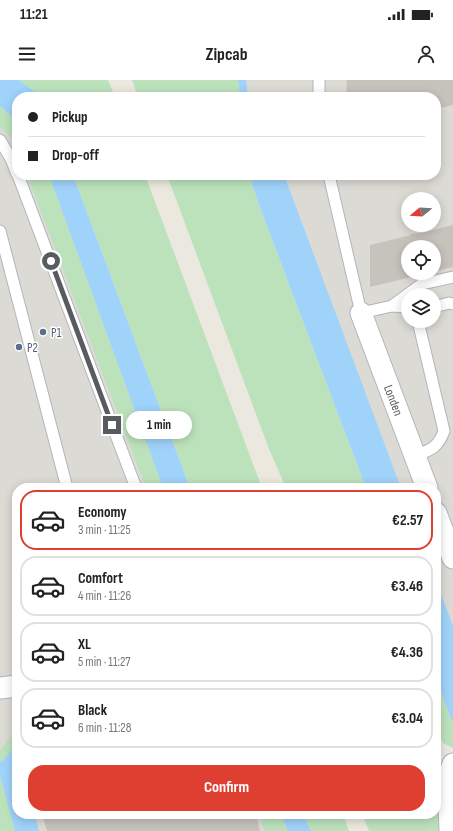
<!DOCTYPE html>
<html lang="en">
<head>
<meta charset="utf-8">
<style>
  :root { --surface:#fff; --page:#f6f6f6; --text:#222; --muted:#767676; --line:#e0e0e0; --accent:#df3f31 }
  body { margin:0; font-family:"Sofia Sans Condensed",sans-serif; background:var(--page); color:var(--text); height:100vh; display:flex; flex-direction:column; font-size:15px; white-space:nowrap }
  * { box-sizing:border-box; margin:0 }
  p { font-size:13px; color:var(--muted) }
  .icon { flex:none; width:22px; height:22px; fill:none; stroke:currentColor; stroke-width:2; stroke-linecap:round; stroke-linejoin:round }
  .map { position:relative; flex:1; overflow:hidden }
  .details { position:absolute; left:12px; top:403px; width:429px; height:336px; display:flex; flex-direction:column; background:var(--surface); border-radius:16px; box-shadow:0 2px 10px #0003 }
  .details>* { flex:none }
  .top-card { position:absolute; left:12px; top:12px; width:429px; height:88px; border-radius:16px; box-shadow:0 2px 10px #0003; display:grid; align-content:center; height:88px; padding:0 16px; background:var(--surface) }
  .needle { width:26px; rotate:252deg }
  .controls { position:absolute; left:401px; top:112px; display:grid; gap:8px }
  .controls a { display:grid; place-items:center; width:40px; height:40px; border-radius:50%; background:var(--surface); box-shadow:0 2px 10px #0003; font-size:20px }
  .end { position:absolute; width:18px; height:18px; margin:-9px; border:5px solid #585c60; background:#fff; box-shadow:0 0 0 2px #fff }
  .from { border-radius:50% }
  .bubble { position:absolute; height:28px; border-radius:14px; background:var(--surface); box-shadow:0 2px 10px #0003; font-size:13px; font-weight:700; line-height:28px; text-align:center }
  .top-card b { display:flex; align-items:center; gap:14px; height:38px; font-size:15px }
  .top-card b+b { border-top:1px solid var(--line) }
  .top-card i { width:10px; height:10px; background:var(--text) }
  ul { padding:7px 0 0; list-style:none }
  li { display:flex; align-items:center; gap:12px; height:60px; margin:0 8px 6px; padding:0 8px; border:2px solid var(--line); border-radius:16px }
  li div { flex:1 }
  li b { display:block; font-size:15px }
  li em { font-style:normal; font-weight:700 }
  li.active { border-color:var(--accent) }
  li>.icon { width:36px; height:36px; stroke-width:1.5 }
  .button { display:flex; gap:8px; margin-top:auto; padding:8px 16px }
  .button a { flex:1; height:46px; border-radius:16px; background:var(--accent); color:#fff; font-size:16px; font-weight:700; line-height:46px; text-align:center }
  .status { display:flex; justify-content:space-between; align-items:center; height:28px; padding:0 20px; background:var(--surface); direction:ltr }
  .status svg { height:11px; fill:currentColor }
  header { display:flex; justify-content:space-between; align-items:center; height:52px; padding:0 16px; background:var(--surface); font-size:18px; font-weight:700 }
  .map>svg:first-child { display:block }
</style>
</head>
<body>
<div class="status"><b>11:21</b><svg viewBox="0 0 49 12"><path d="M0 12V9h3v3zM5 12V6h3v6zM10 12V3h3v9zM15 12V0h3v12zM26 1h20v11H26zM47 4h2v5h-2z"/></svg></div>
<header><svg class="icon" aria-label="menu" viewBox="0 0 24 24"><path d="M4 6h16M4 12h16M4 18h16"/></svg>Zipcab<svg class="icon" aria-label="person" viewBox="0 0 24 24"><circle cx="12" cy="8" r="4"/><path d="M4 21q1-7 8-7t8 7"/></svg></header>
<div class="map">
<svg width="453" height="751" viewBox="0 0 453 751">
  <rect width="100%" height="100%" fill="#ebe8df"/>
  <path fill="#dcdad4" fill-rule="evenodd" d="M237,0H453V581L436,535V408H389L272,95H436V17H243ZM408,119H434V145H408ZM408,167H434V193H408ZM408,215H434V241H408Z
    M0,1L17,17V95H65L180,408H17V734H300L306,751H0Z"/>
  <path fill="#bce2bc" d="M19,0H108L115,17H42Z
    M132,0H238L240,17H138Z
    M0,26L17,41V70L13,59L0,47Z
    M27,95H49L163,408H146Z
    M73,95H145L262,408H190Z
    M167,95H249L259,125L366,408H286L269,369Z
    M436,599L453,644V668L443,663L436,650Z
    M17,649V662L4,680L0,682V670Z
    M436,676L442,685L445,751H369L362,734H436Z
    M0,695L15,751H1L0,747Z
    M260,734H281L288,751H264Z
    M303,734H343L349,751H311Z"/>
  <path fill="#a0d3fa" d="M0,0H19L42,17H17V41L0,26Z
    M238,0H246L247,11L250,17H240Z
    M49,95H73L190,408H163Z
    M249,95H284L401,408H366L259,125Z
    M436,501L453,546V644L436,599Z
    M17,662V734H35L39,751H15L0,695V682L4,680Z
    M281,734H303L311,751H288Z"/>
  <path fill="#c6c3bd" fill-rule="evenodd" d="M347,0H453V25L436,29V17H346Z
    M453,145V187L437,191L438,193L420,197V195L370,207V165L411,155L410,154L422,153ZM408,167H434V193H408Z
    M42,734H256L260,751H47Z"/>
  <g fill="none" stroke-linecap="round" stroke-linejoin="round">
    <defs>
      <path id="lane" d="M319,0V17
        M0,60L11,79L17,94
        M18,95L136,408
        M329,95L361,233L392,226L408,227
        M0,151L67,408
        M392,226L422,204L453,197
        M434,227L449,223L453,224
        M415,376C430,370 438,368 444,351L418,241"/>
      <path id="street" d="M361,233L427,408
        M436,433L453,478
        M0,608L17,606
        M450,751L448,698L453,684"/>
    </defs>
    <use href="#lane" stroke="#b2b5ba" stroke-width="13"/>
    <use href="#street" stroke="#b2b5ba" stroke-width="23"/>
    <use href="#lane" stroke="#fff" stroke-width="11"/>
    <use href="#street" stroke="#fff" stroke-width="21"/>
  </g>
  <g fill="none" stroke-linecap="round" stroke-linejoin="round">
    <path stroke="#585c60" stroke-width="5" d="M51,181L112,345"/>
  </g>
  <g fill="#5c6f8a" stroke="#fff" stroke-width="1.5">
    <circle cx="43" cy="252" r="4"/>
    <circle cx="19" cy="267" r="4"/>
  </g>
  <g text-anchor="middle" stroke-width="3" stroke-linejoin="round" paint-order="stroke">
    <g font-size="13" fill="#4e5e75" stroke="#fff" text-anchor="start">
      <text x="51" y="257">P1</text>
      <text x="27" y="272">P2</text>
    </g>
    <g font-size="13" fill="#585c60" stroke="#fff">
      <text transform="translate(394 320) rotate(69)" y="5">Londen</text>
    </g>
  </g>
</svg>
<div class="controls">
<a><svg class="needle" viewBox="-14 -14 28 28"><path d="M0-13l5 13h-10z" fill="#e53935"/><path d="M0 13l5-13h-10z" fill="#767676"/></svg></a>
<a><svg class="icon" aria-label="locate" viewBox="0 0 24 24"><circle cx="12" cy="12" r="6"/><path d="M12 2v4M12 18v4M2 12h4M18 12h4"/></svg></a>
<a><svg class="icon" aria-label="layers" viewBox="0 0 24 24"><path d="M12 4l9 5-9 5-9-5zM3 14l9 5 9-5"/></svg></a>
</div>
<i class="end from" style="left:51px;top:181px"></i>
<i class="end" style="left:112px;top:345px"></i>
<div class="bubble" style="left:126px;top:331px;width:66px">1 min</div>
<div class="top-card">
<b><i class="from"></i>Pickup</b>
<b><i></i>Drop-off</b>
</div>
<section class="details">
<ul>
<li class="active"><svg class="icon" aria-label="car" viewBox="0 0 24 24"><path d="M5 17H2v-5l4-1 3-4h7l3 4 3 1v5h-3M9 17h6M6 11h13"/><circle cx="7" cy="17" r="2"/><circle cx="17" cy="17" r="2"/></svg><div><b>Economy</b><p>3 min · 11:25</p></div><em>€2.57</em></li>
<li><svg class="icon" aria-label="car" viewBox="0 0 24 24"><path d="M5 17H2v-5l4-1 3-4h7l3 4 3 1v5h-3M9 17h6M6 11h13"/><circle cx="7" cy="17" r="2"/><circle cx="17" cy="17" r="2"/></svg><div><b>Comfort</b><p>4 min · 11:26</p></div><em>€3.46</em></li>
<li><svg class="icon" aria-label="car" viewBox="0 0 24 24"><path d="M5 17H2v-5l4-1 3-4h7l3 4 3 1v5h-3M9 17h6M6 11h13"/><circle cx="7" cy="17" r="2"/><circle cx="17" cy="17" r="2"/></svg><div><b>XL</b><p>5 min · 11:27</p></div><em>€4.36</em></li>
<li><svg class="icon" aria-label="car" viewBox="0 0 24 24"><path d="M5 17H2v-5l4-1 3-4h7l3 4 3 1v5h-3M9 17h6M6 11h13"/><circle cx="7" cy="17" r="2"/><circle cx="17" cy="17" r="2"/></svg><div><b>Black</b><p>6 min · 11:28</p></div><em>€3.04</em></li>
</ul>
<div class="button"><a>Confirm</a></div>
</section>
</div>
</body>
</html>
